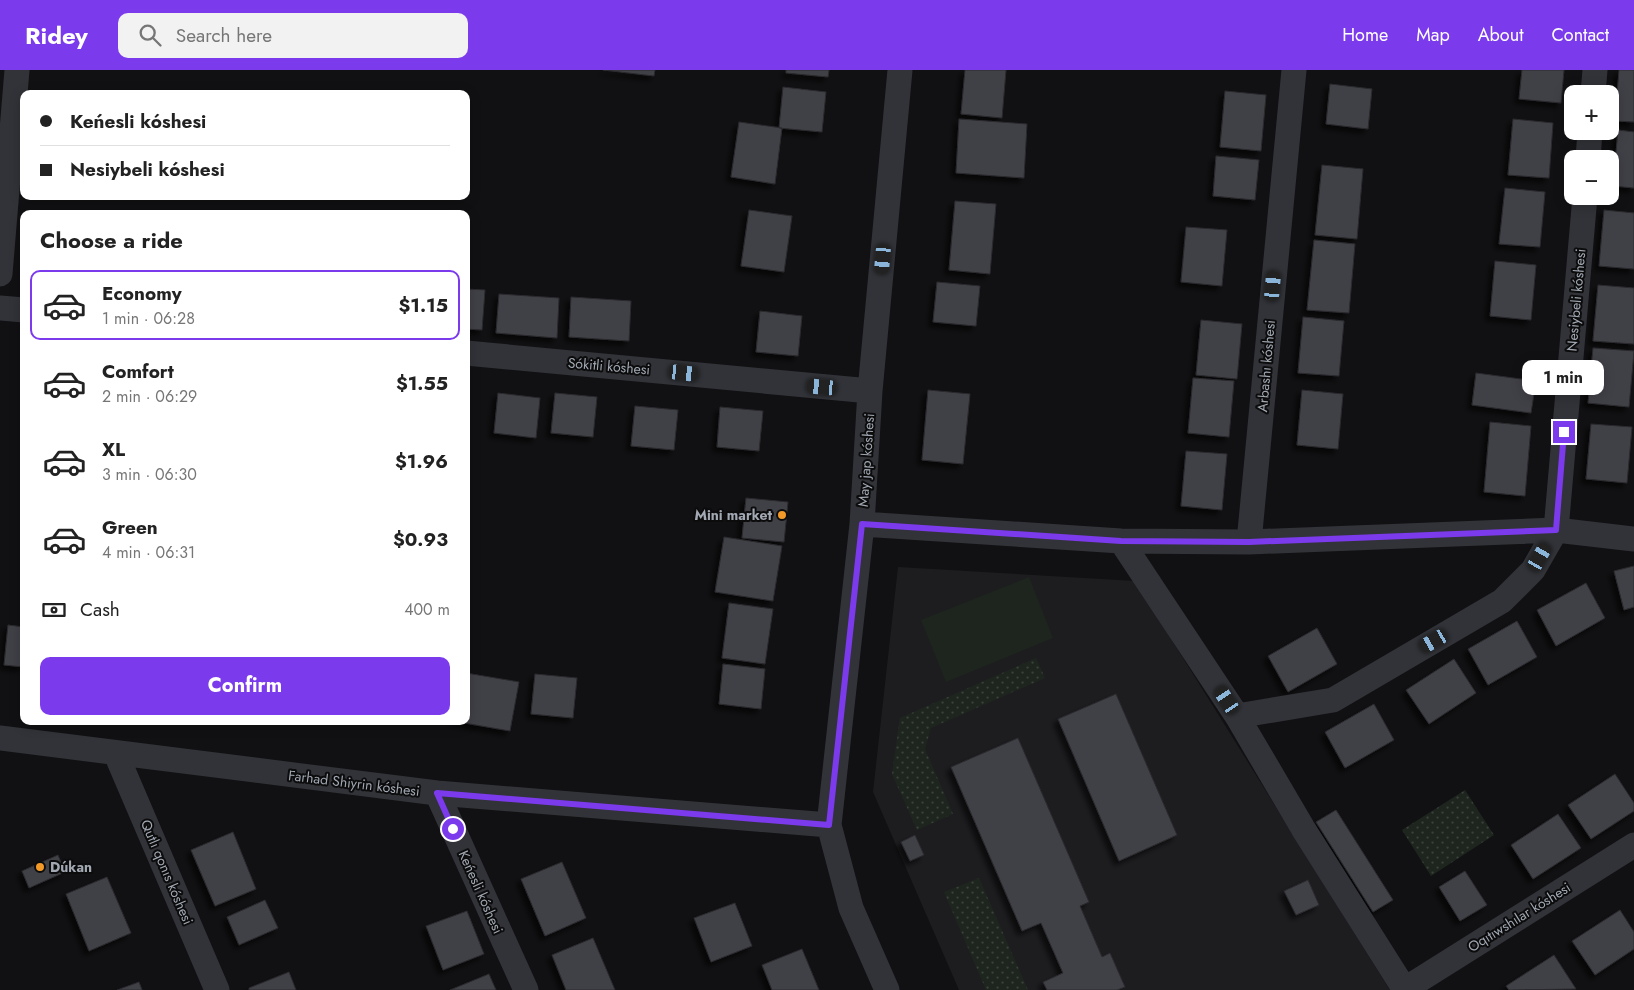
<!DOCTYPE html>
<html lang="en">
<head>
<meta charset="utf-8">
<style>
  :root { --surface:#fff; --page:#f2f2f2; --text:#222; --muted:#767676; --line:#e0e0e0; --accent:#7c3aed }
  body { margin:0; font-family:Jost,sans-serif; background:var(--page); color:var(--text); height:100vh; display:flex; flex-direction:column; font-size:19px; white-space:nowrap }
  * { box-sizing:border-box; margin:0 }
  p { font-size:16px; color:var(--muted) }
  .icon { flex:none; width:28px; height:28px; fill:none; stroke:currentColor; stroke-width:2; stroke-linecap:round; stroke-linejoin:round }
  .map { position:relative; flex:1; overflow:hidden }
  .panel { position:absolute; left:20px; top:140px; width:450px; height:515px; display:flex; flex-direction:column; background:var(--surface); border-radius:10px; box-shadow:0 2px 12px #0003 }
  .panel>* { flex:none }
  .top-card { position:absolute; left:20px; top:20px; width:450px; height:110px; border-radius:10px; box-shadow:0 2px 12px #0003; display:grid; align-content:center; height:110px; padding:0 20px; background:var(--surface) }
  .fabs { position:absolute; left:1564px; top:15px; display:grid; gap:10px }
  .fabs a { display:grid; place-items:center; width:55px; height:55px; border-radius:10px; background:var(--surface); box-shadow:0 2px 12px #0003; font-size:25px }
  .end { position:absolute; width:22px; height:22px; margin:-11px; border:6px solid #7c3aed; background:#fff; box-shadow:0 0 0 2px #fff }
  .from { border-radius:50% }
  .bubble { position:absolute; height:35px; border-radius:10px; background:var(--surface); box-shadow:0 2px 12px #0003; font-size:16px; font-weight:700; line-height:35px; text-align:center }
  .car { position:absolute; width:15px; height:30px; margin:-15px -8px; border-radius:6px; box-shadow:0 0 4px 1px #0007; background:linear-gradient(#222 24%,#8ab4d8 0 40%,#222 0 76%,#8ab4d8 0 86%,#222 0) }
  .top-card b { display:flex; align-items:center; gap:18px; height:48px; font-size:19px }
  .top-card b+b { border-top:1px solid var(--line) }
  .top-card i { width:12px; height:12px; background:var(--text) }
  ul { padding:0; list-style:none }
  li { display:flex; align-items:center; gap:15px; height:70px; margin:0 10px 8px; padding:0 10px; border:2px solid transparent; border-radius:10px }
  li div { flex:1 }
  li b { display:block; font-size:19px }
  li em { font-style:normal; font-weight:700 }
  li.on { border-color:var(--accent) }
  li>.icon { width:45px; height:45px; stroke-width:1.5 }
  h2 { padding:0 20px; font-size:22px; line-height:60px }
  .pay { display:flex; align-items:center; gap:12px; height:55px; padding:0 20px; font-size:19px }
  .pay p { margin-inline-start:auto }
  .button { display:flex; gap:10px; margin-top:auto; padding:10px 20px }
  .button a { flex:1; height:58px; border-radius:10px; background:var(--accent); color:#fff; font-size:20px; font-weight:700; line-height:58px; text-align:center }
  header { display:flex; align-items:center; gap:30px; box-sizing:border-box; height:70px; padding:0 25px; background:var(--accent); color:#fff }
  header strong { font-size:24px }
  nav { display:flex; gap:28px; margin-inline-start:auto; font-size:18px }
  .search { width:350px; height:45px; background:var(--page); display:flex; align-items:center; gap:12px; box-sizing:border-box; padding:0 18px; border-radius:10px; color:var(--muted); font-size:19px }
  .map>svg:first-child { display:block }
</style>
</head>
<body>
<header>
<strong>Ridey</strong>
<div class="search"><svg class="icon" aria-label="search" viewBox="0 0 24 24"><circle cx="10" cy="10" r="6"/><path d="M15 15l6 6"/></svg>Search here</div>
<nav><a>Home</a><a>Map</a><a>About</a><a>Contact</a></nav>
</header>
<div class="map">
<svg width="1634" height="920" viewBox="0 0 1634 920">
  <defs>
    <pattern id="green-dots" width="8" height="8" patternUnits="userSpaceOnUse" patternTransform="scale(1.25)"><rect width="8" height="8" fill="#1d251e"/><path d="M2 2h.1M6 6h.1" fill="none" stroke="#3b423c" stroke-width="1.8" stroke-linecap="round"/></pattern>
    <filter id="shadow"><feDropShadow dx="-4.5" dy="4.5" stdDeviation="2.5" flood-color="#0009"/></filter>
  </defs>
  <rect width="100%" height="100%" fill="#111113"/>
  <path fill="#1d1d20" d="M898,497L1135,511L1390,920H959L873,722Z"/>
  <path fill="url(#green-dots)" d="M1036,588L1045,608L931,658L925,679L953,744L917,760L892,704L900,648Z
    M1465,720L1494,765L1431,806L1402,760Z
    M979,808L1028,920H986L944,822Z"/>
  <path fill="#1d251e" d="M1029,507L1053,568L946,612L921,550Z"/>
  <path fill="#404146" stroke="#2b2b2f" filter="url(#shadow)" d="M603,0H655L654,6Z
    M786,0H829L828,7L786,3Z
    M965,0H1006L1002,48L961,44Z
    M1522,0H1564L1561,33L1519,29Z
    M1619,0H1634V52L1615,51Z
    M1330,14L1372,19L1368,59L1326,54Z
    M783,17L826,22L822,62L779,58Z
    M1225,21L1266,25L1261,81L1220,77Z
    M959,49L1027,54L1024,108L956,103Z
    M1513,49L1553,53L1549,108L1508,105Z
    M739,52L782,58L775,114L731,107Z
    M1618,60L1634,62V118L1613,116Z
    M1216,86L1259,90L1255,130L1213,126Z
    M1322,95L1363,99L1357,169L1315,165Z
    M1505,118L1545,122L1540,177L1499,174Z
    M955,131L996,134L990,204L949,200Z
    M749,140L792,146L784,202L741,196Z
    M1604,140L1634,143V199L1599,196Z
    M1186,157L1227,160L1222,216L1181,212Z
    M1314,170L1355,174L1349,243L1307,240Z
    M1495,191L1536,195L1531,250L1490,246Z
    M937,212L980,216L976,256L933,252Z
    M1598,215L1634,218V274L1593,271Z
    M466,219L485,220L482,260L466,259Z
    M499,224L559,228L557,268L496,263Z
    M571,227L631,231L629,271L569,267Z
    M760,241L802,246L798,286L756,282Z
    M1303,247L1344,251L1339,306L1298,303Z
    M1201,250L1242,254L1237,309L1196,305Z
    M1593,278L1634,281L1629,337L1588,333Z
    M1476,303L1536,311L1531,343L1472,335Z
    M1193,308L1234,311L1229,367L1188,363Z
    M466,318H469L466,358Z
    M928,320L970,324L963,394L922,390Z
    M1302,320L1343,324L1338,379L1297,375Z
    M498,323L540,328L536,368L494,363Z
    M555,323L597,327L593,367L551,363Z
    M635,336L678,340L674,380L631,376Z
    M720,337L763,341L759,381L717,377Z
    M1490,352L1531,356L1525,426L1484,422Z
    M1591,354L1632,357L1627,413L1586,409Z
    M1186,381L1227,384L1222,440L1181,436Z
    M746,428L788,432L784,472L742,468Z
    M724,467L782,476L773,531L715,522Z
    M1634,496V537L1624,540L1614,501Z
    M1586,513L1605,548L1556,576L1537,540Z
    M729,533L773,539L765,594L722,588Z
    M1517,551L1537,587L1488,615L1468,579Z
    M8,555L24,557V597L4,595Z
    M1317,558L1337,594L1288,622L1268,586Z
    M1454,589L1476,623L1429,654L1406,620Z
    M723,594L765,599L761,639L719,634Z
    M466,603L519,612L510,661L453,651H466Z
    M535,604L577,608L573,648L531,644Z
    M1116,624L1177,765L1119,791L1058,649Z
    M1374,634L1394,670L1345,698L1325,662Z
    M1018,668L1089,832L1080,836L1102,887L1110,883L1125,917L1117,920H1047L1043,912L1063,903L1041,853L1022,861L951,697Z
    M1615,704L1634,733V741L1591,769L1568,735Z
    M1336,740L1393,830L1373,842L1316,752Z
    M1558,744L1581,778L1533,809L1511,775Z
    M233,762L256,819L215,836L191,780Z
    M915,765L924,785L910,791L901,772Z
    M58,785L65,802L29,818L22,801Z
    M562,792L586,848L545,866L521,809Z
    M1465,801L1487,835L1460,851L1439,817Z
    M107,807L131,863L89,881L66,824Z
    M1308,810L1319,835L1296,845L1284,821Z
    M265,830L278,858L239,875L227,847Z
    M735,833L752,876L711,892L694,848Z
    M1620,840L1634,862V879L1595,905L1572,871Z
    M467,841L484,884L443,900L426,856Z
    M593,868L615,920H566L552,885Z
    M802,879L819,920H772L762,895Z
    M1554,885L1576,919L1509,920L1506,916Z
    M289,902L296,920H249V918Z
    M489,904L496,920H450Z
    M139,912L142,920H117Z"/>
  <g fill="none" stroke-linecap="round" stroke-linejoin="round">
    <path stroke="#323338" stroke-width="25" d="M1593,24L1595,0
      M1588,89L1590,61
      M0,204L17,0
      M0,238L24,240
      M466,283L870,321
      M862,454L1121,471L1249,472L1556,460L1634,469
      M1121,471L1237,646L1304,760L1405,920
      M1249,472L1294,0
      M1237,646L1333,630L1502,531L1533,500L1556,460L1585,126
      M0,668L437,723L829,755
      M116,684L217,920
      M437,723L526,920
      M1405,919L1634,775
      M887,920L851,838L829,755L862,454L870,321L900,0"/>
  </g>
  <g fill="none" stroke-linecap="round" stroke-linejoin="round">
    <path stroke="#7c3aed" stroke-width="6" d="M453,759L437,723L829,755L862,454L1121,471L1249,472L1556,460L1564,362"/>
  </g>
  <g fill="#f39928" stroke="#0c0c0d" stroke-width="2">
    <circle cx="782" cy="445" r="5"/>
    <circle cx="40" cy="797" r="5"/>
  </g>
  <g text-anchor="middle" stroke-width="4" stroke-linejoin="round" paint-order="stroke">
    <g font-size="14" fill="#a2a9b3" stroke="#0c0c0d">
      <text transform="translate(1576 230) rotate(-85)" y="5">Nesiybeli kóshesi</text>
      <text transform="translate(609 296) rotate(5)" y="5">Sókitli kóshesi</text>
      <text transform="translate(1266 296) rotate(-85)" y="5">Arbashı kóshesi</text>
      <text transform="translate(866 390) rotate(-86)" y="5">May jap kóshesi</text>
      <text transform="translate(354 713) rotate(7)" y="5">Farhad Shiyrin kóshesi</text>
      <text transform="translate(167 802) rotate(67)" y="5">Qutlı qonıs kóshesi</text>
      <text transform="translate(481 822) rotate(66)" y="5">Keńesli kóshesi</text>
      <text transform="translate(1519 847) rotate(-32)" y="5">Oqıtıwshılar kóshesi</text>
    </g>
    <g font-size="14" font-weight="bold" fill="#a2a9b3" stroke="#0c0c0d" text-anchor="end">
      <text x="772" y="450">Mini market</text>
      <text x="50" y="802" text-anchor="start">Dúkan</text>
    </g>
  </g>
</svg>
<div class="fabs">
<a>+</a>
<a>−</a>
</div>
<i class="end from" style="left:453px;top:759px"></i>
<i class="end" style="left:1564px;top:362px"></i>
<div class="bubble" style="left:1522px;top:290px;width:82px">1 min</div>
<i class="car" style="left:883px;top:189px;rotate:185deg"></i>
<i class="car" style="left:1273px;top:216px;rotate:5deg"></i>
<i class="car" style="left:684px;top:303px;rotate:96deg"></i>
<i class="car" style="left:822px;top:317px;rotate:275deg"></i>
<i class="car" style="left:1540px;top:487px;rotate:30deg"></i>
<i class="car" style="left:1434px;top:571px;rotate:240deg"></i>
<i class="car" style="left:1227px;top:630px;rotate:326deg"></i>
<div class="top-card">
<b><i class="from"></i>Keńesli kóshesi</b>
<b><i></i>Nesiybeli kóshesi</b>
</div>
<section class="panel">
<h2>Choose a ride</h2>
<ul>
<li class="on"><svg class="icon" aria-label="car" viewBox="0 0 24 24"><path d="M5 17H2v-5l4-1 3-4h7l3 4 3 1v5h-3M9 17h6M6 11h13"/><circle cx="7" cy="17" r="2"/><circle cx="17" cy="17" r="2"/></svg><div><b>Economy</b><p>1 min · 06:28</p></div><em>$1.15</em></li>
<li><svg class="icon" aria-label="car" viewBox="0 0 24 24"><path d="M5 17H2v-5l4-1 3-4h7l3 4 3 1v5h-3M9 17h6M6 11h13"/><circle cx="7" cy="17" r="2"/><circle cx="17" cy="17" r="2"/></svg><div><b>Comfort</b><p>2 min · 06:29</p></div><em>$1.55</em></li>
<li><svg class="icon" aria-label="car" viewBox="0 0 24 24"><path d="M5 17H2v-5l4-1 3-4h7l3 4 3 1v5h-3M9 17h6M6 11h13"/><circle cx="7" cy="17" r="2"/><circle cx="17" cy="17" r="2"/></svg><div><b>XL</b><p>3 min · 06:30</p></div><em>$1.96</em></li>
<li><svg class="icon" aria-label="car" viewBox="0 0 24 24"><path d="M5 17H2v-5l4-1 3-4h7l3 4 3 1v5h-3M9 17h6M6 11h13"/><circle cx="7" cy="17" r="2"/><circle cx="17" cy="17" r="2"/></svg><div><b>Green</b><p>4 min · 06:31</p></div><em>$0.93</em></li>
</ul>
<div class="pay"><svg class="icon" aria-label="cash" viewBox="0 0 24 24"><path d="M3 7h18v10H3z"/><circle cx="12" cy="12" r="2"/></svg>Cash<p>400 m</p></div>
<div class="button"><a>Confirm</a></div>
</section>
</div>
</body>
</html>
